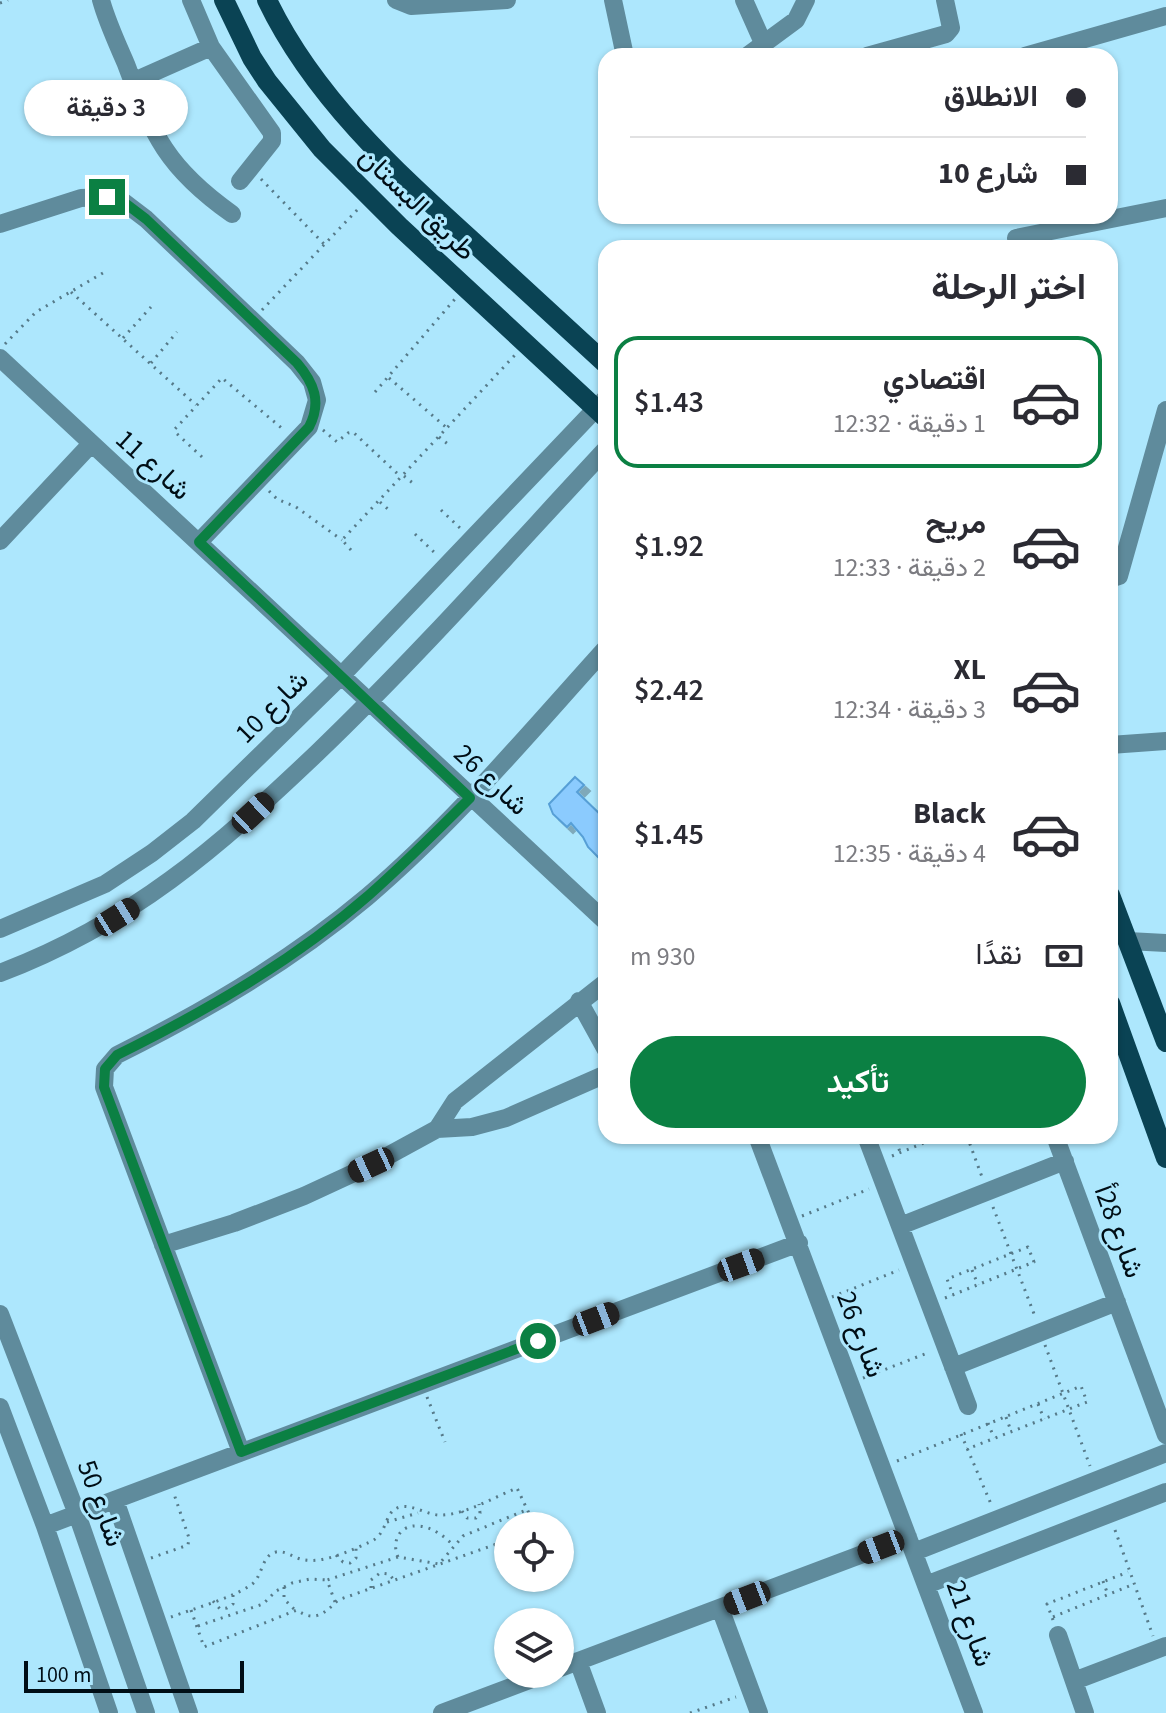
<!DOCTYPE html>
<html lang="ar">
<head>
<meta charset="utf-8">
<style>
  :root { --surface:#fff; --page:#f2f2f3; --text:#2b2b33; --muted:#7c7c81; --line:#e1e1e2; --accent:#0b8043 }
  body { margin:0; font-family:"Source Sans 3",Vazirmatn,sans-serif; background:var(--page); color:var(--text); direction:rtl; height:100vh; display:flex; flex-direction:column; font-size:30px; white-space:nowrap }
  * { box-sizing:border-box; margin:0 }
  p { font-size:26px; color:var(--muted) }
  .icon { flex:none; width:44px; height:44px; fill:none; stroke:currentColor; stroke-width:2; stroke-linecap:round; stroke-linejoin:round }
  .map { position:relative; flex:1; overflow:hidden; direction:ltr }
  .details { position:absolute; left:598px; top:240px; width:520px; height:904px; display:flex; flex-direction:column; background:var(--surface); border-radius:24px; box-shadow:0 2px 6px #0004; direction:rtl }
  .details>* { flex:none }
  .banner { position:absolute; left:598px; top:48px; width:520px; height:176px; border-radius:24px; box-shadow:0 2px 6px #0004; direction:rtl; display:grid; align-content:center; height:176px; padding:0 32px; background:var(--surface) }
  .fabs { position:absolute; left:494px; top:1512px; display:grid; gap:16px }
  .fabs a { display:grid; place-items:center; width:80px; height:80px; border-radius:50%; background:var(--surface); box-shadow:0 2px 6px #0004; font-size:40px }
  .scale { position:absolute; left:24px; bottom:20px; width:220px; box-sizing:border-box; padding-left:8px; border:4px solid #000e16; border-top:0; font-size:22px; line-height:28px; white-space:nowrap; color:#000e16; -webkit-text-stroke:6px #ade7fd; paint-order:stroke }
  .end { position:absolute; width:36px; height:36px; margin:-18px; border:10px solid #0b8043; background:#fff; box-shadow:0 0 0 4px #fff }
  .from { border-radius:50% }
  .bubble { position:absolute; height:56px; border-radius:28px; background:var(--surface); box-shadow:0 2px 6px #0004; font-size:26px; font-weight:600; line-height:56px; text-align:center; direction:rtl }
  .car { position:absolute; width:24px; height:48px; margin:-24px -12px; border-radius:10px; box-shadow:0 0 6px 2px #0007; background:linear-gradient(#222 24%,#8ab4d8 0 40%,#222 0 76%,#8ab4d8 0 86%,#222 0) }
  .banner b { display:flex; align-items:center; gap:28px; height:76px; font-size:30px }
  .banner b+b { border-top:2px solid var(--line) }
  .banner i { width:20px; height:20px; background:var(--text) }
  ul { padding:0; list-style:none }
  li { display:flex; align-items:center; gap:24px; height:132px; margin:0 16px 12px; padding:0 16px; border:4px solid transparent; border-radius:24px }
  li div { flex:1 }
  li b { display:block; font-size:30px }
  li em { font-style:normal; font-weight:600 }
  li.on { border-color:var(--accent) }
  li>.icon { width:72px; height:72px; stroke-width:1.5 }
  h2 { padding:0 32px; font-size:36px; line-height:96px }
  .pay { display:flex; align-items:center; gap:20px; height:88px; padding:0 32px; font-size:30px }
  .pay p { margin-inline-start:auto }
  .primary-button { display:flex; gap:16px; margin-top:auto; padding:16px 32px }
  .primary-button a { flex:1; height:92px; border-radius:48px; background:var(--accent); color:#fff; font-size:32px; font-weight:600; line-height:92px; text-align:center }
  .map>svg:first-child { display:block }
</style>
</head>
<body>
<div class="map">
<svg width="1166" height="1713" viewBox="0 0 1166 1713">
  <defs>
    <filter id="shadow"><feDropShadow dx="6" dy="6" stdDeviation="0" flood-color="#0004"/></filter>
  </defs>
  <rect width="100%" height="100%" fill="#ade7fd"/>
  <path fill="#8bcbfe" stroke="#579fd6" stroke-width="2" filter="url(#shadow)" d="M575,777L584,785L577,792L606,820V865L588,847L583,837L571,823L567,827L553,814L549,804Z"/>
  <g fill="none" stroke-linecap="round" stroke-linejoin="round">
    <path stroke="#567a89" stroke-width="3" stroke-dasharray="2 6" stroke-linecap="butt" d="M0,3L8,0
      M261,179L325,245
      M71,292L196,405
      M262,310L359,208
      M123,338L151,307
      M5,344L36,312L108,270
      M151,363L177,332
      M389,378L447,428
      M375,392L455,299
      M323,430L337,442L348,433L353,432L401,477
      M439,437L449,445
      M202,457L175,432V429L222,378L284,430
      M404,476L414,484
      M269,491L277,499L296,507L342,540
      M380,502L389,510
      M441,510L460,528
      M415,534L436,554
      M351,550L342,540L515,355
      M899,1136L895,1138L900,1152
      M967,1136L982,1177
      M892,1156L941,1136
      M993,1207L1036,1319
      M802,1216L869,1189
      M972,1270L978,1285
      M832,1297L899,1270
      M945,1298L1034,1262L1028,1247L947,1279L953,1295
      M1045,1345L1090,1466
      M863,1378L930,1352
      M427,1397L445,1442
      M1038,1404L1044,1419
      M1006,1417L1011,1431
      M988,1423L994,1438
      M961,1434L991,1504
      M897,1461L1081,1386L1087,1402L967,1449
      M462,1511L467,1518H476L480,1513L479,1504
      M387,1522L418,1513
      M1115,1530L1153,1636
      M336,1555L343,1562L350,1563L356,1558V1547
      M398,1557C391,1541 400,1524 419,1526C432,1527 444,1536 453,1545
      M151,1558L188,1545L189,1538L174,1494
      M1103,1581L1108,1595
      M284,1587V1599L295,1610
      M371,1588V1580L380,1573L389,1574L394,1580
      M213,1601L220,1609L227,1608L233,1604V1593
      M335,1602L327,1580L398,1557L439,1564L463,1536L526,1510
      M191,1610L204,1647L297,1610C315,1623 325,1613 338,1600L508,1540
      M171,1617C195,1608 230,1599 251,1585C263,1577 261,1555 276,1552C286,1550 295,1559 305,1560C325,1563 352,1550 370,1542C389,1534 383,1511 400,1507C413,1504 428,1516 442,1515C467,1514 494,1497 517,1488L535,1526
      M1053,1617L1134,1584
      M1053,1620L1047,1604L1128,1572
      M198,1626L263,1604L276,1591L292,1583L310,1579L327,1580
      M690,1713L736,1697"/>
    <path stroke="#5f8b9c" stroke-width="18" d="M101,0C107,22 117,43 126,64C153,136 167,168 232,214
      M191,0L211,47L272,133V141L240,181
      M396,0L411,6L507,0
      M613,0L625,56
      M744,0L764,45
      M747,56L796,20L806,0
      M867,56L946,34L951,28L945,0
      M1025,56L1166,16
      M132,82L211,47
      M0,224L81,198L107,197L121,200L146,219L252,320L297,363L312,382L317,400L309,427L199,542
      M1016,238L1166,208
      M0,358L606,922
      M0,541L91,444
      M1110,579L1119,576L1166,410
      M1110,745L1166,741
      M0,929L105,884L152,853L193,821L342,675L606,398
      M1128,941L1166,943
      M0,973C132,923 217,848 317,753C418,656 511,551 606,449
      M579,1001L606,1050
      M437,1129L455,1101L606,982
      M757,1136L974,1713
      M866,1136L968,1406
      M1055,1136L1166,1435
      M900,1226L1065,1161
      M163,1245L234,1223L304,1196L371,1165L437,1129L472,1127L506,1118L606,1074
      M0,1314L77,1514L146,1713
      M953,1367L1117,1302
      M0,1407L45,1526L109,1713
      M241,1452L104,1087L105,1069L117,1055C205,1011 291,961 367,897C455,822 529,733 606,648
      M115,1500L189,1713
      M45,1526L799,1243
      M914,1552L1166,1453
      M926,1585L1166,1492
      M720,1608L759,1713
      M1058,1635L1085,1713
      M578,1661L597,1713
      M560,1668L908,1537
      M1074,1681L1166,1646
      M442,1713L545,1674"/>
    <path stroke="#0a4354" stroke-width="20" d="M224,0L252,58L267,81L322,149L399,226L606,418
      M267,0C313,96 393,169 471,240C516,281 561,323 606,364
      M1110,895L1166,1042
      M1110,1003L1166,1158"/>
  </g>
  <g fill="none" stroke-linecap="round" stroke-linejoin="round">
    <path stroke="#0b8043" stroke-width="10" d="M107,197L121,200L146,219L297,363C314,383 322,402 309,427L199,542L470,798C437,831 404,864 369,895C293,961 206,1011 117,1055L105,1069L104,1087L241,1452L538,1341"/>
  </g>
  <g text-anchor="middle" stroke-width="6" stroke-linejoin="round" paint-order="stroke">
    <g font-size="28" fill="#000e16" stroke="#ade7fd">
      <text transform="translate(418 203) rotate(44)" y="10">طريق البستان</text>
      <text transform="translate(154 464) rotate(42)" y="10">شارع 11</text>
      <text transform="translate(271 706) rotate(-45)" y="10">شارع 10</text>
      <text transform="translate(492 779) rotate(43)" y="10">شارع 26</text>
      <text transform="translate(1120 1231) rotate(70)" y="10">شارع 28أ</text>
      <text transform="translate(862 1334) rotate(69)" y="10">شارع 26</text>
      <text transform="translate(102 1503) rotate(70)" y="10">شارع 50</text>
      <text transform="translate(971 1623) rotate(70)" y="10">شارع 21</text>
    </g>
  </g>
</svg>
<div class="fabs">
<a><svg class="icon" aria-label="locate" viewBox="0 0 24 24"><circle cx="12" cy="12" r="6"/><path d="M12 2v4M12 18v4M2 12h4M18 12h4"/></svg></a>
<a><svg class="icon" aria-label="layers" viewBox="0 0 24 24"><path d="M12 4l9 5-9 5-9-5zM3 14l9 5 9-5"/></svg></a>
</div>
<div class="scale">100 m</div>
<i class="end from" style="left:538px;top:1341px"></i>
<i class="end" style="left:107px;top:197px"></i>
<div class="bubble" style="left:24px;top:80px;width:164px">3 دقيقة</div>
<i class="car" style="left:253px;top:813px;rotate:47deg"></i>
<i class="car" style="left:117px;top:917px;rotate:58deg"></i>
<i class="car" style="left:371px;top:1165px;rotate:245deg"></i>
<i class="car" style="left:741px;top:1265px;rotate:70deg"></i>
<i class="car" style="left:596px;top:1319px;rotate:69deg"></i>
<i class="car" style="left:881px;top:1547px;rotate:249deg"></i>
<i class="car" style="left:747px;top:1598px;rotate:249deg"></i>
<div class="banner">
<b><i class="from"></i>الانطلاق</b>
<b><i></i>شارع 10</b>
</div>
<section class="details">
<h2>اختر الرحلة</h2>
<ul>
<li class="on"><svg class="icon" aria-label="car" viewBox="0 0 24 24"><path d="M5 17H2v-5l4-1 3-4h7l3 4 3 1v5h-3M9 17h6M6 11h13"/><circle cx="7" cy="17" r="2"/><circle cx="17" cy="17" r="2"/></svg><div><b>اقتصادي</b><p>1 دقيقة · 12:32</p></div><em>$1.43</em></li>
<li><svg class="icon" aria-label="car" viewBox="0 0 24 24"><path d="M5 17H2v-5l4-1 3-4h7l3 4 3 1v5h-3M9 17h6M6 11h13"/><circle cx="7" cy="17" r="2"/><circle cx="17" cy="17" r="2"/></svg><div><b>مريح</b><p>2 دقيقة · 12:33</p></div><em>$1.92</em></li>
<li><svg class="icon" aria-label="car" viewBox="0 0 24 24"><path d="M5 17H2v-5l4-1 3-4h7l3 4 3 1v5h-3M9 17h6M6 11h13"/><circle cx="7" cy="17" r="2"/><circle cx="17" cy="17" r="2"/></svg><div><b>XL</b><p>3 دقيقة · 12:34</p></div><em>$2.42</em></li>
<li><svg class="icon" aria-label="car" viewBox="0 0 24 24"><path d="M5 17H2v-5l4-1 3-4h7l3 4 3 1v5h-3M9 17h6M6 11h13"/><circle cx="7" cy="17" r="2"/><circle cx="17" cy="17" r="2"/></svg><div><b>Black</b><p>4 دقيقة · 12:35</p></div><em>$1.45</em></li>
</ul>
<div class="pay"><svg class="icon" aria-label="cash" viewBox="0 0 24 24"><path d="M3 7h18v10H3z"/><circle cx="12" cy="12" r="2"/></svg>نقدًا<p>930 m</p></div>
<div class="primary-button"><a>تأكيد</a></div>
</section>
</div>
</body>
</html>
